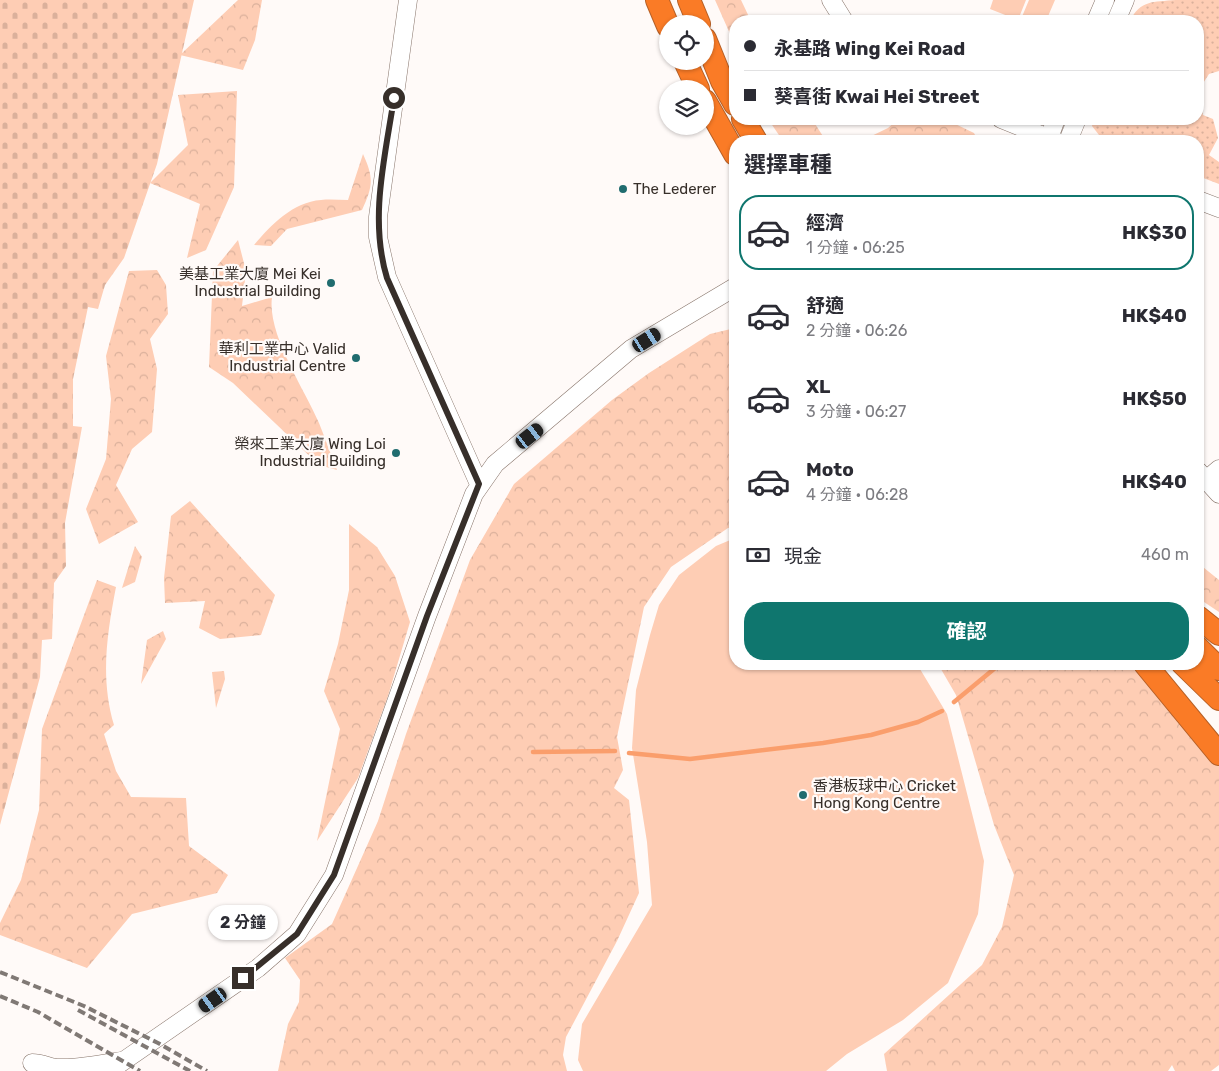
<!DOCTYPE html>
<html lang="zh-TW">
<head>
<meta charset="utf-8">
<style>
  :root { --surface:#fff; --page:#f2f2f3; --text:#2b2b33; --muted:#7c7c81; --line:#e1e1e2; --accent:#0f766e }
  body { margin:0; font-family:Rubik,"Noto Sans TC",sans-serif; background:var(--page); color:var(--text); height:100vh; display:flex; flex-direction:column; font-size:19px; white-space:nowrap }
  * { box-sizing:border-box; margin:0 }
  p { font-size:16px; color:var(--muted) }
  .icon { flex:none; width:28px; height:28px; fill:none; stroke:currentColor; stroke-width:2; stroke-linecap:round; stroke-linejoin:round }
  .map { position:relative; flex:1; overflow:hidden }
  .details { position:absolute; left:729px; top:135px; width:475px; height:535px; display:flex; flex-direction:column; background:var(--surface); border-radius:20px; box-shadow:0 1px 4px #0004 }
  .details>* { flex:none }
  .guide { position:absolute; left:729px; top:15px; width:475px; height:110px; border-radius:20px; box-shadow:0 1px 4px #0004; display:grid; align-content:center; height:110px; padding:0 15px; background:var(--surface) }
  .tools { position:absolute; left:659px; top:15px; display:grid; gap:10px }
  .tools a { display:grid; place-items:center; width:55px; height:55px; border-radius:50%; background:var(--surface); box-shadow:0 1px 4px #0004; font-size:25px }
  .end { position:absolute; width:22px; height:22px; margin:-11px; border:6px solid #372f2a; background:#fff; box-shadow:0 0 0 2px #fff }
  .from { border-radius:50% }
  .bubble { position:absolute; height:35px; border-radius:18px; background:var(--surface); box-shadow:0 1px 4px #0004; font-size:16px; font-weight:700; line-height:35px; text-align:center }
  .car { position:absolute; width:15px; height:30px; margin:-15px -8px; border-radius:6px; box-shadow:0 0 4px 1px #0007; background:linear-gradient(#222 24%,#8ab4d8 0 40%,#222 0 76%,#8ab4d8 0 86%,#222 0) }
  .guide b { display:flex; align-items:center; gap:18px; height:48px; font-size:19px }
  .guide b+b { border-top:1px solid var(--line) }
  .guide i { width:12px; height:12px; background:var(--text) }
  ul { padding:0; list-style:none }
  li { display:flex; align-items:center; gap:15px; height:75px; margin:0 10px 8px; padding:0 5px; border:2px solid transparent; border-radius:20px }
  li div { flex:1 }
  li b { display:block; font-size:19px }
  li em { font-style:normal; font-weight:700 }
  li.current { border-color:var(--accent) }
  li>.icon { width:45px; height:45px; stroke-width:1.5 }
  h2 { padding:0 15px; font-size:22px; line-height:60px }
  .pay { display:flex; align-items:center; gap:12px; height:55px; padding:0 15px; font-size:19px }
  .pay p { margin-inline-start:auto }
  .action { display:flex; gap:10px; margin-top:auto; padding:10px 15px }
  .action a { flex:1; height:58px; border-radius:20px; background:var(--accent); color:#fff; font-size:20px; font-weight:700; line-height:58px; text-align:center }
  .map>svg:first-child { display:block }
</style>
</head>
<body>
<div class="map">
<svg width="1219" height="1071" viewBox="0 0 1219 1071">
  <defs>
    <pattern id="forest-crowns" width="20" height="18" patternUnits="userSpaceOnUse" patternTransform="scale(1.25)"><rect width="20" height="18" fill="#fecdb4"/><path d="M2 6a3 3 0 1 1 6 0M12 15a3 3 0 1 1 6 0" fill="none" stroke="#dab09b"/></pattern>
    <pattern id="cemetery-stones" width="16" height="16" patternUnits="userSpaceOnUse" patternTransform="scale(1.25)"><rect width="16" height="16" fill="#fecdb4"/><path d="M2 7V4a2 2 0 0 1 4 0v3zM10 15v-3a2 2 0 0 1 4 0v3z" fill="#dab09b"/></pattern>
    <pattern id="garden-dots" width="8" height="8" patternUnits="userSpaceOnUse" patternTransform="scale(1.25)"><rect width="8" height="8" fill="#fecdb4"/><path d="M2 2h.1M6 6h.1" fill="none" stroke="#dab09b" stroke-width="1.8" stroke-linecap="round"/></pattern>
  </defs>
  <rect width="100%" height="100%" fill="#fffaf8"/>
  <path fill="url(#forest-crowns)" d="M238,0H262L255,40L243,70L180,55Z
    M715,0H741L751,21H735V45Z
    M237,91L234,187L206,250L187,258L200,204L150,183L188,145L178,95Z
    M768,119H812L826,141H783Z
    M898,119H945L974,133L976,137L981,135L998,141H861L888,128Z
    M363,154C374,178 373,186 362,210L287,229L271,246L254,245C271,225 293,202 321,200C330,199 339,200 348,200Z
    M238,240L246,271L242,306L272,297C267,334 304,388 319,423C325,438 331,455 337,470L319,465L233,383L209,367L213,271Z
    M157,270L166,285L168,314L150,339L157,369L152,432L132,449L116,485L138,522L99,544L86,509L106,459L111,399L106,356L129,271Z
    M735,328V527L728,528L671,567L644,607L617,737L623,770L614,788L629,800L639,893L617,941L566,1037L563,1055L567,1071H278L288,1024L299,1002L300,980L285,958L332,924L378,821L406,734L470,560L514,484L612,400L649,373L710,334Z
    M190,501L275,595L261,635L220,639L199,628L205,601L165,603L164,578L171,516Z
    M349,524L377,547L395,576L410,622L388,696L358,778L317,841L340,729L324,691L338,644L349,590Z
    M135,546L142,557L135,582L122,588Z
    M1198,563L1219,580V612L1198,598Z
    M97,580L116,587C107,634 100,678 114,725L104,734L116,771L131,797L186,798L189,846L228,875L217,893L132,914L87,968L0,935V923L21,880L39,810L42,729Z
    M163,631L166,639L141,684L147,640Z
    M938,664H1138L1219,759V1065L1211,1071H1175L1172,1065L1168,1071H887L884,1054L982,965L1002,927L1014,875L994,825L956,695Z
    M224,671L225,679L216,708L212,672Z"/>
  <path fill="url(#cemetery-stones)" d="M0,0H194L157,164L124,258L105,285L98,309L88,307L73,379V426L82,427L65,523L66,566L54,583L52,639L42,640L40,677L0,825Z"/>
  <path fill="url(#garden-dots)" d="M1176,0H1219V71L1209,74L1198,91L1203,115L1213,119L1218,138L1209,155L1219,162V184L1198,176V141H1111L1099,135L1092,126L1093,119H1198V21H1130C1140,0 1153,2 1176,0Z"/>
  <path fill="#fecdb4" d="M993,0H1026L1018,20L990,9Z
    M1029,0H1055L1046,21L1021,19Z
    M735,538V664H917L947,714L984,861L978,914L948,983L903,1020L847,1054L826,1071H583L578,1060L582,1024L652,905L647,842L632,748L636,690L650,635L659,605L679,575L716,546Z"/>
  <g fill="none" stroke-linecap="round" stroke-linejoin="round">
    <path stroke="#fa9e6c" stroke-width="4.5" d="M954,702L1000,664
      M533,752L615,751
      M629,753L690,759L823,743L871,735L918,722L942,711"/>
    <defs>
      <path id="secondary" d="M408,0L378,217V237L387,277L479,484
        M831,0L844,21
        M1096,21L1105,0
        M1116,21L1125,0
        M1001,119L1056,141
        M1049,138L1056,119
        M1068,141L1077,119
        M1198,200L1219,208
        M1198,471L1219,494
        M1206,480L1219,469
        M32,1063C39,1063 44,1065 51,1067C68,1071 103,1064 121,1061
        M109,1071L258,968L297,934L334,875L427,616L474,494L495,464L631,349L735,287"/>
      <path id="highway" d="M657,0L668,26
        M689,0L699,24
        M705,39L722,81L735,104
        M685,61L698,89
        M705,101L735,154
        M743,119L756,141
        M1198,617L1219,634
        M1198,648L1219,669
        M1145,664L1219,754
        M1183,664L1219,699"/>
    </defs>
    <use href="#secondary" stroke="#867369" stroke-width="19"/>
    <use href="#highway" stroke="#b66027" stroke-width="24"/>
    <use href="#secondary" stroke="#fff" stroke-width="18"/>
    <use href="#highway" stroke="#fa7b26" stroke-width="22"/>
    <path stroke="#807975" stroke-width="4" stroke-dasharray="8 4" stroke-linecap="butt" d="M0,972L84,1006L158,1043L207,1071
      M0,996L38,1012L140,1071
      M78,1010L190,1071"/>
  </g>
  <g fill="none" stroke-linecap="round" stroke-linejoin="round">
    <path stroke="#372f2a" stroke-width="6" d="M243,978L297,934L334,875L427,616L479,484L387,278C369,219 385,157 394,98"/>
  </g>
  <g fill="#206c6f" stroke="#fffaf8" stroke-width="2">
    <circle cx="623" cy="189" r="5"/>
    <circle cx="331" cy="283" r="5"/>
    <circle cx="356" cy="358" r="5"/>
    <circle cx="396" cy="453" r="5"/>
    <circle cx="803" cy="795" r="5"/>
  </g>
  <g text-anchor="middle" stroke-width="4.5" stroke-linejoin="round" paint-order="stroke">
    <g font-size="15" fill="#372f2a" stroke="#fffaf8" text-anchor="end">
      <text x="633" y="194" text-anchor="start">The Lederer</text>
      <text x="321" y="279">美基工業大廈 Mei Kei<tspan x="321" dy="17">Industrial Building</tspan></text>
      <text x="346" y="354">華利工業中心 Valid<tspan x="346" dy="17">Industrial Centre</tspan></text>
      <text x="386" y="449">榮來工業大廈 Wing Loi<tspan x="386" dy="17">Industrial Building</tspan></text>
      <text x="813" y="791" text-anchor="start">香港板球中心 Cricket<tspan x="813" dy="17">Hong Kong Centre</tspan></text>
    </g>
  </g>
</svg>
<div class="tools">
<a><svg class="icon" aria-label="locate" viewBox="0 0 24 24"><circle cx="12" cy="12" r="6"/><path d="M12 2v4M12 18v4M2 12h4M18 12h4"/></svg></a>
<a><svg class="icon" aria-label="layers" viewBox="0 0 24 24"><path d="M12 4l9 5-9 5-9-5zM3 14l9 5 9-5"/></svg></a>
</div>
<i class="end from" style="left:394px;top:98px"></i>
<i class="end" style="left:243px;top:978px"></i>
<div class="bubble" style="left:208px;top:905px;width:70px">2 分鐘</div>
<i class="car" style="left:647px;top:340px;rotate:58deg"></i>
<i class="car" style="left:530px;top:436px;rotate:52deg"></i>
<i class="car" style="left:213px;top:1000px;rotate:235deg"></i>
<div class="guide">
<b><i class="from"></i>永基路 Wing Kei Road</b>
<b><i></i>葵喜街 Kwai Hei Street</b>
</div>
<section class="details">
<h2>選擇車種</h2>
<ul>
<li class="current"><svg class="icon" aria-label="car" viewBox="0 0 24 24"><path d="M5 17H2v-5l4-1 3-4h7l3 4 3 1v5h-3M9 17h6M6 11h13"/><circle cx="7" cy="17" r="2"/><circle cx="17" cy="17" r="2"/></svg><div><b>經濟</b><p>1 分鐘 · 06:25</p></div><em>HK$30</em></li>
<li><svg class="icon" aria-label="car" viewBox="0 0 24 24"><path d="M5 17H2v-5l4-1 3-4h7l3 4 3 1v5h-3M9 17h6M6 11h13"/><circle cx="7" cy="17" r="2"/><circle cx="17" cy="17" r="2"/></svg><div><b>舒適</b><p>2 分鐘 · 06:26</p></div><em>HK$40</em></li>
<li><svg class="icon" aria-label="car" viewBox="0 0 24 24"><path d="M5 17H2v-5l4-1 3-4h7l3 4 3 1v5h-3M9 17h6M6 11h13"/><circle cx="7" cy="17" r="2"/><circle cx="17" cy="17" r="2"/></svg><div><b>XL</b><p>3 分鐘 · 06:27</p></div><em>HK$50</em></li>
<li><svg class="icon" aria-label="car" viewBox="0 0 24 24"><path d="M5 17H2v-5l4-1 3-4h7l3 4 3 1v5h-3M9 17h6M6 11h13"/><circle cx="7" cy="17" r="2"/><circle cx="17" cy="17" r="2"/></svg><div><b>Moto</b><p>4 分鐘 · 06:28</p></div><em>HK$40</em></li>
</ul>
<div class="pay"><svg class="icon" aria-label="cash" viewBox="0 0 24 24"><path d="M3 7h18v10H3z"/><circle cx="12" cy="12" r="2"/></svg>現金<p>460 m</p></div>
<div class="action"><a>確認</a></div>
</section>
</div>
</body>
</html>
